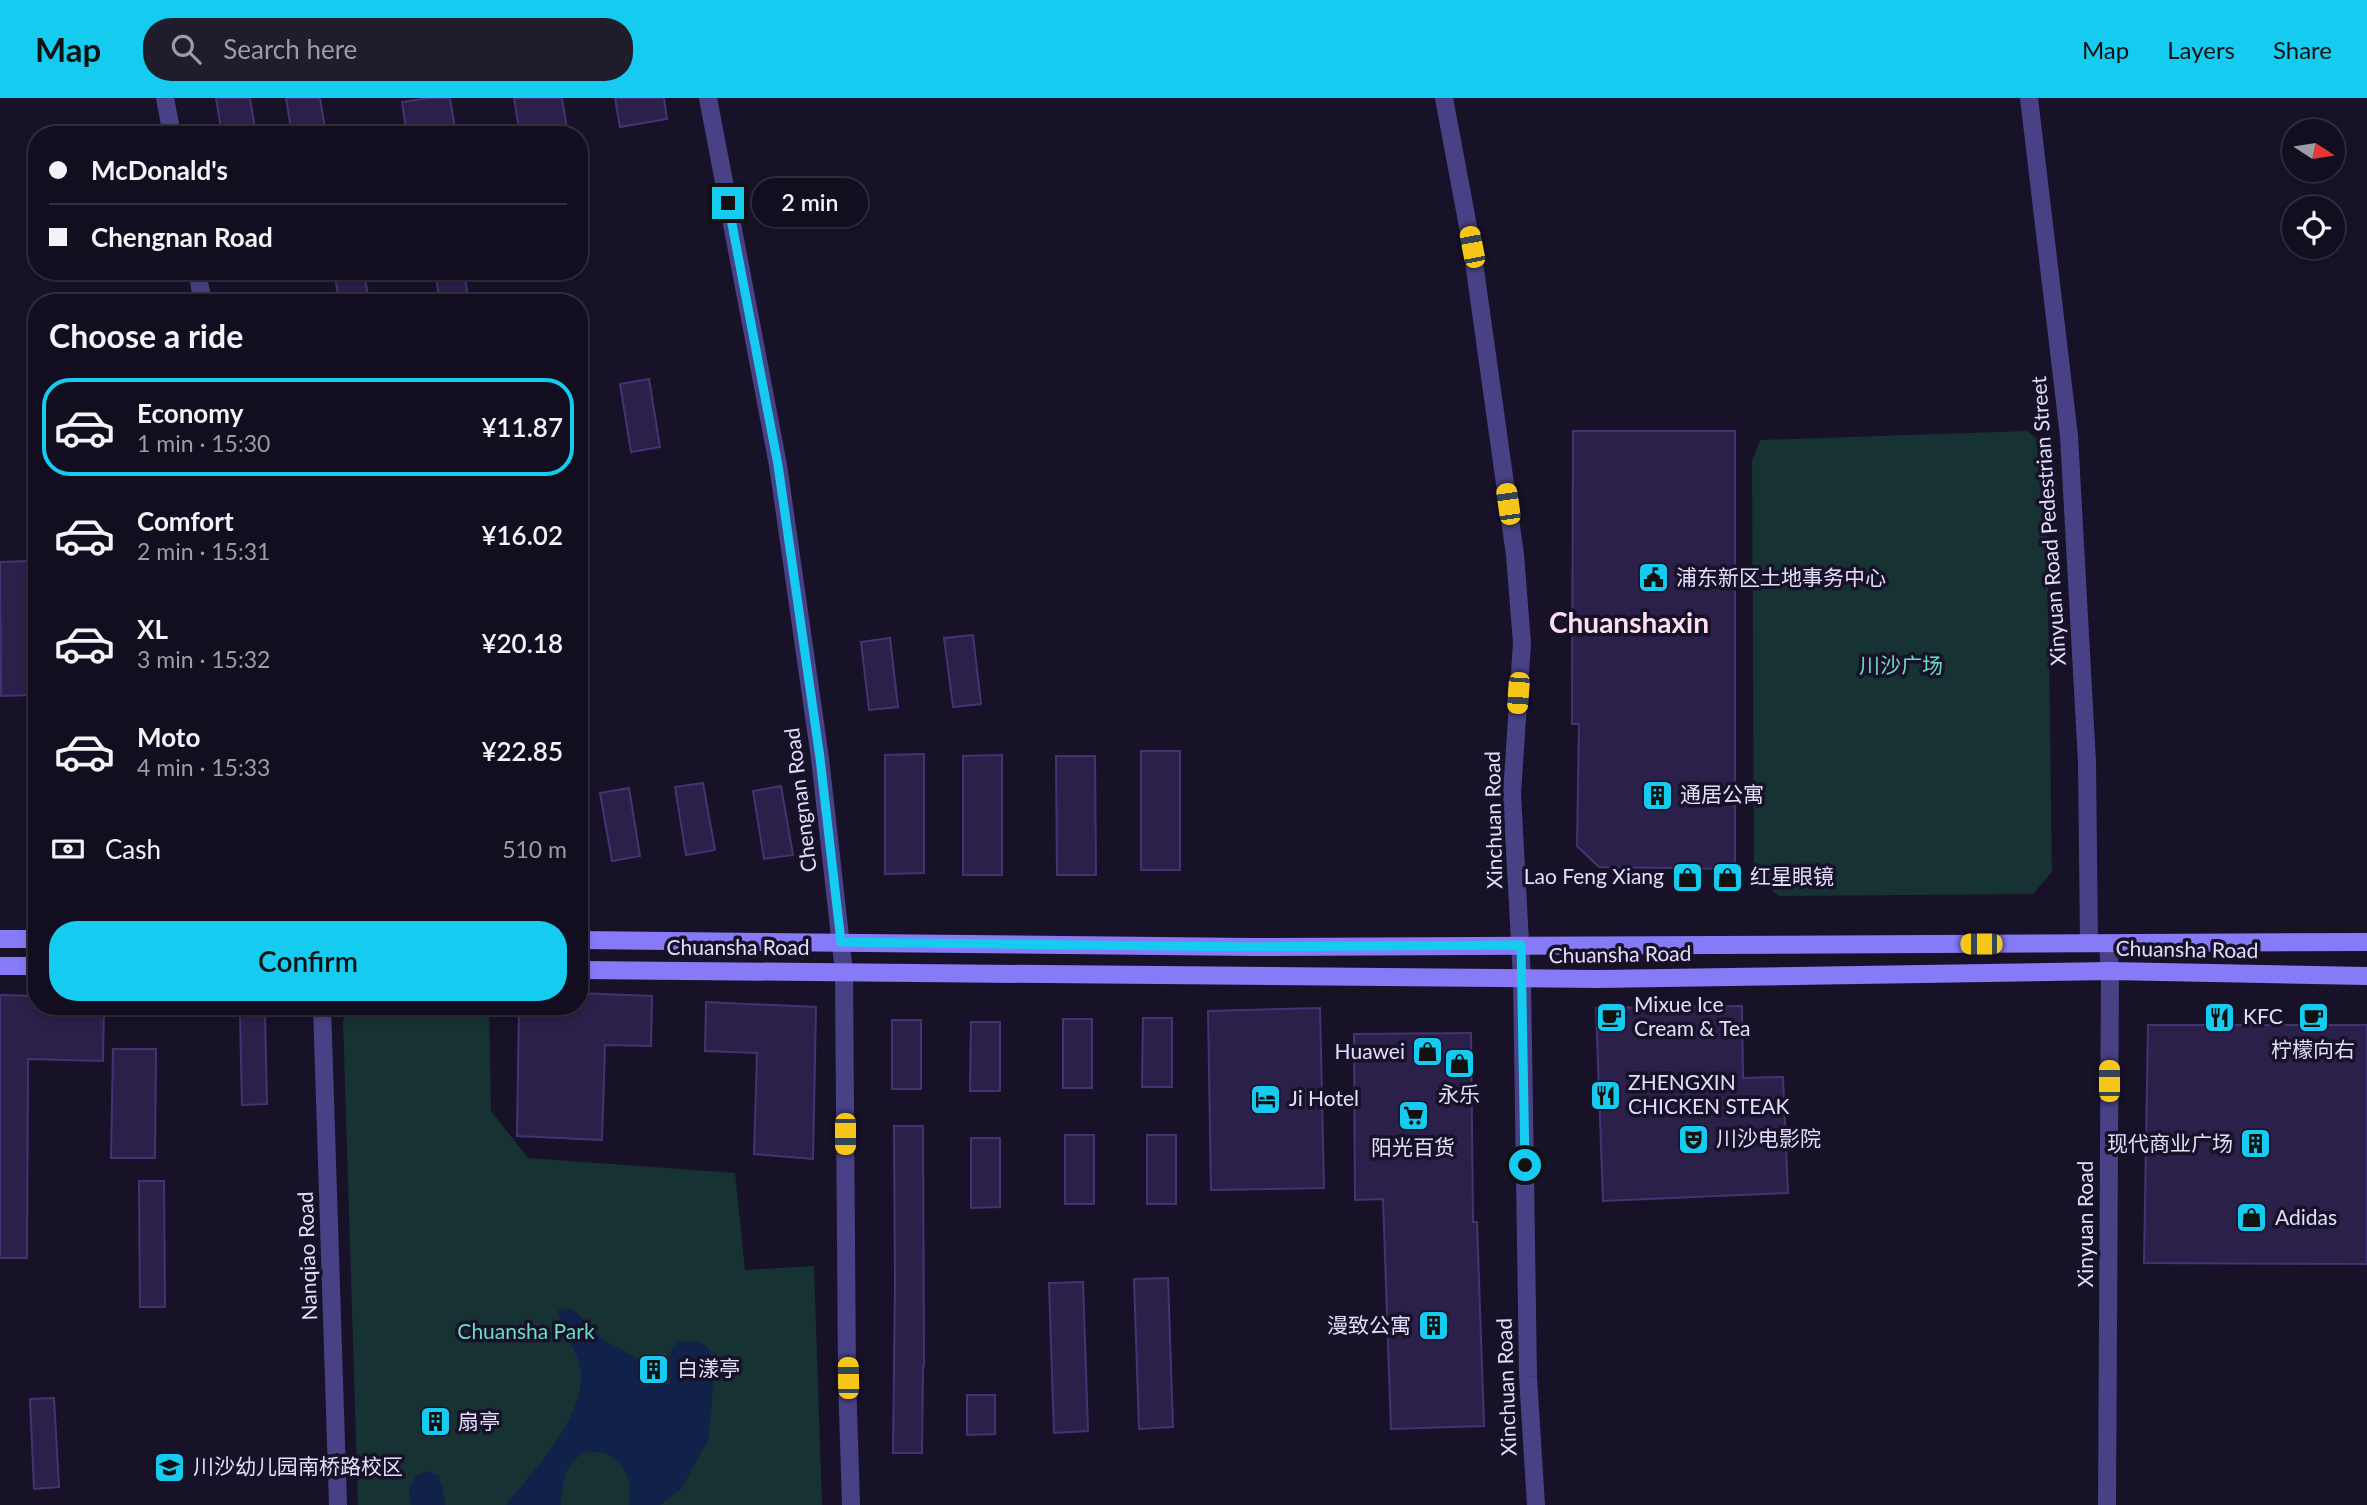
<!DOCTYPE html>
<html lang="en">
<head>
<meta charset="utf-8">
<style>
  :root { --surface:#120e1f; --page:#1f1c2c; --text:#f1f3f6; --muted:#9c9ca4; --line:#312e3d; --accent:#16cbf0 }
  body { margin:0; font-family:Lato,"Noto Sans SC",sans-serif; background:var(--page); color:var(--text); height:100vh; display:flex; flex-direction:column; font-size:26px; white-space:nowrap }
  * { box-sizing:border-box; margin:0 }
  p { font-size:23px; color:var(--muted) }
  .icon { flex:none; width:38px; height:38px; fill:none; stroke:currentColor; stroke-width:2; stroke-linecap:round; stroke-linejoin:round }
  .map { position:relative; flex:1; overflow:hidden }
  .panel { position:absolute; left:28px; top:196px; width:560px; height:721px; display:flex; flex-direction:column; background:var(--surface); border-radius:28px; box-shadow:0 4px 10px #0003,0 0 0 2px var(--line) }
  .panel>* { flex:none }
  .hud { position:absolute; left:28px; top:28px; width:560px; height:154px; border-radius:28px; box-shadow:0 4px 10px #0003,0 0 0 2px var(--line); display:grid; align-content:center; height:154px; padding:0 21px; background:var(--surface) }
  .needle { width:46px; rotate:102deg }
  .controls { position:absolute; left:2282px; top:21px; display:grid; gap:14px }
  .controls a { display:grid; place-items:center; width:63px; height:63px; border-radius:50%; background:var(--surface); box-shadow:0 4px 10px #0003,0 0 0 2px var(--line); font-size:35px }
  .end { position:absolute; width:32px; height:32px; margin:-16px; border:9px solid #16cbf0; background:#111; box-shadow:0 0 0 4px #111 }
  .from { border-radius:50% }
  .bubble { position:absolute; height:49px; border-radius:24px; background:var(--surface); box-shadow:0 4px 10px #0003,0 0 0 2px var(--line); font-size:23px; font-weight:600; line-height:49px; text-align:center }
  .car { position:absolute; width:21px; height:42px; margin:-21px -10px; border-radius:9px; box-shadow:0 0 5px 2px #0007; background:linear-gradient(#f5c518 24%,#345 0 40%,#f5c518 0 76%,#345 0 86%,#f5c518 0) }
  .hud b { display:flex; align-items:center; gap:24px; height:66px; font-size:26px }
  .hud b+b { border-top:2px solid var(--line) }
  .hud i { width:18px; height:18px; background:var(--text) }
  ul { padding:0; list-style:none }
  li { display:flex; align-items:center; gap:21px; height:98px; margin:0 14px 10px; padding:0 7px; border:4px solid transparent; border-radius:28px }
  li div { flex:1 }
  li b { display:block; font-size:26px }
  li em { font-style:normal; font-weight:600 }
  li.current { border-color:var(--accent) }
  li>.icon { width:63px; height:63px; stroke-width:1.5 }
  h2 { padding:0 21px; font-size:32px; line-height:84px }
  .pay { display:flex; align-items:center; gap:18px; height:77px; padding:0 21px; font-size:26px }
  .pay p { margin-inline-start:auto }
  .action { display:flex; gap:14px; margin-top:auto; padding:14px 21px }
  .action a { flex:1; height:80px; border-radius:28px; background:var(--accent); color:#111; font-size:28px; font-weight:600; line-height:80px; text-align:center }
  header { display:flex; align-items:center; gap:42px; box-sizing:border-box; height:98px; padding:0 35px; background:var(--accent); color:#111 }
  header strong { font-size:33px }
  nav { display:flex; gap:38px; margin-inline-start:auto; font-size:24px }
  .search { width:490px; height:63px; background:var(--page); display:flex; align-items:center; gap:18px; box-sizing:border-box; padding:0 24px; border-radius:28px; color:var(--muted); font-size:26px }
  .map>svg:first-child { display:block }
</style>
</head>
<body>
<header>
<strong>Map</strong>
<div class="search"><svg class="icon" aria-label="search" viewBox="0 0 24 24"><circle cx="10" cy="10" r="6"/><path d="M15 15l6 6"/></svg>Search here</div>
<nav><a>Map</a><a>Layers</a><a>Share</a></nav>
</header>
<div class="map">
<svg width="2367" height="1407" viewBox="0 0 2367 1407">
  <rect width="100%" height="100%" fill="#181229"/>
  <path fill="#163233" d="M2027,333L2046,347L2052,774L2033,796L1779,798L1754,779L1752,363L1760,342Z
    M357,908H489L491,1013L528,1060L735,1075L745,1172L814,1168L822,1407H358L343,921Z"/>
  <path fill="#11224a" d="M566,1210L575,1213L605,1243L639,1261L641,1288L670,1286L669,1261L673,1248L681,1243L701,1244L709,1251L714,1264L711,1316L708,1342L681,1391L660,1407H629C630,1396 631,1385 626,1374C617,1356 592,1346 575,1361C563,1371 562,1392 561,1407H506C533,1373 582,1323 581,1278C581,1256 561,1234 558,1212Z
    M428,1373L438,1377L443,1390L445,1407H411L409,1391L416,1378Z"/>
  <path fill="#2b2049" stroke="#443373" stroke-width="2" d="M216,0H250L256,37H222Z
    M286,0H320L326,37H292Z
    M429,0H450L456,37H407L402,4Z
    M514,0H562L568,37H520Z
    M615,0H664L667,21L620,29Z
    M364,173L369,205H339L335,177Z
    M435,173H464L469,205H440Z
    M649,281L660,349L631,354L620,286Z
    M1573,333H1735V771L1599,769L1577,748L1579,626H1572Z
    M28,463L34,597L1,598L0,464Z
    M973,537L981,606L953,609L944,540Z
    M890,540L898,609L869,612L861,544Z
    M1141,653H1180V772H1141Z
    M924,656V775L885,776V657Z
    M1002,657V777H963V658Z
    M1056,658H1095L1096,777H1057Z
    M703,685L715,752L686,757L675,689Z
    M781,688L793,757L764,761L753,693Z
    M629,690L640,758L612,763L600,695Z
    M579,895L652,898L651,948L605,947L602,1042L517,1038L519,908H579Z
    M0,897L37,898V908H104L103,963L28,961L27,1160H0Z
    M706,904L816,909L813,1061L754,1056L757,955L705,953Z
    M1742,908L1743,980L1783,979L1788,1095L1603,1103L1596,910Z
    M1320,910L1324,1090L1211,1092L1208,913Z
    M240,917H265L267,1006L242,1007Z
    M1143,920H1172V989H1142Z
    M1063,921H1092V990H1063Z
    M892,922H921V991H892Z
    M971,924H1000V993H970Z
    M2148,927H2367V1166L2144,1165Z
    M1471,935L1473,1124H1477L1484,1328L1391,1331L1383,1101L1355,1102L1354,936Z
    M113,951H156L155,1060H111Z
    M894,1028H923L924,1268H923L922,1355H893L895,1185Z
    M1065,1037H1094V1106H1065Z
    M1147,1037H1176V1106H1147Z
    M971,1040H1000V1109L971,1110Z
    M139,1083H164L165,1209H140Z
    M1168,1180L1173,1329L1139,1331L1134,1181Z
    M1083,1184L1088,1333L1054,1335L1049,1185Z
    M665,1257L666,1284L644,1285L643,1259Z
    M967,1297H995V1336L967,1337Z
    M54,1300L59,1389L34,1391L30,1301Z"/>
  <g fill="none" stroke-linecap="round" stroke-linejoin="round">
    <path stroke="#484185" stroke-width="18" d="M165,0L172,37
      M708,0L778,367L820,660L844,874L847,1280L851,1407
      M1444,0L1472,150L1515,457L1522,545L1512,696L1522,881L1528,1279L1536,1407
      M2029,0L2069,338L2087,664L2089,845
      M197,173L203,205
      M322,908L338,1407
      M2107,1407L2110,873L2108,846"/>
    <path stroke="#867af6" stroke-width="18" d="M0,841H37
      M579,842L1253,849L2367,844
      M0,868H37
      M579,872L1598,881L2110,873L2367,878"/>
  </g>
  <g fill="none" stroke-linecap="round" stroke-linejoin="round">
    <path stroke="#16cbf0" stroke-width="9" d="M728,105L778,367L820,660L841,844L1252,849L1521,847L1525,1067"/>
  </g>
  <defs>
    <symbol id="civic-square" viewBox="-11 -11 22 22"><rect x="-9" y="-9" width="18" height="18" rx="4" fill="#16cbf0" stroke="#181229"/><path d="M-.6-6.5H3V-4.5H.6V-3L4-1V1h2V6H-6V1h2V-1L-.6-3ZM-1.2 2.5V6h2.4V2.5Z" fill="#111"/></symbol>
    <symbol id="building-square" viewBox="-11 -11 22 22"><rect x="-9" y="-9" width="18" height="18" rx="4" fill="#16cbf0" stroke="#181229"/><path d="M-4-6H4V6H1V3H-1V6H-4ZM-2.5-4.3h1.7v1.8h-1.7ZM.8-4.3h1.7v1.8H.8ZM-2.5-1h1.7V.8h-1.7ZM.8-1h1.7V.8H.8Z" fill="#111"/></symbol>
    <symbol id="shop-square" viewBox="-11 -11 22 22"><rect x="-9" y="-9" width="18" height="18" rx="4" fill="#16cbf0" stroke="#181229"/><path d="M-5-2.5h2.3a2.7 3.5 0 0 1 5.4 0H5L5.5 6h-11ZM-1.5-2.5h3a1.5 2.3 0 0 0-3 0Z" fill="#111"/></symbol>
    <symbol id="cafe-square" viewBox="-11 -11 22 22"><rect x="-9" y="-9" width="18" height="18" rx="4" fill="#16cbf0" stroke="#181229"/><path d="M-5.5-4.5H6V0H3Q3 3.5 0 3.5H-2.5Q-5.5 3.5-5.5 0ZM3-3.2v2h1.7v-2ZM-6 4.5H4V6H-6Z" fill="#111"/></symbol>
    <symbol id="restaurant-square" viewBox="-11 -11 22 22"><rect x="-9" y="-9" width="18" height="18" rx="4" fill="#16cbf0" stroke="#181229"/><path d="M-5-6h1v4h1v-4h1v4h1v-4h1v5L-1.5 .5V6h-2V.5L-5-1ZM5-6V6H3V1.5H1.5Q1.5-4 5-6Z" fill="#111"/></symbol>
    <symbol id="hotel-square" viewBox="-11 -11 22 22"><rect x="-9" y="-9" width="18" height="18" rx="4" fill="#16cbf0" stroke="#181229"/><path d="M-6-4.5h1.5V1H6V5H4.5V3h-9V5H-6ZM-4 0a1.8 1.8 0 1 1 3.6 0ZM.5 0V-2.5h3Q6-2.5 6 0Z" fill="#111"/></symbol>
    <symbol id="supermarket-square" viewBox="-11 -11 22 22"><rect x="-9" y="-9" width="18" height="18" rx="4" fill="#16cbf0" stroke="#181229"/><path d="M-6-5.5h2.5l.6 2H6L4.5 2H-2.5L-4.4-4H-6ZM-1.5 3.2a1.3 1.3 0 1 0 .1 0ZM3 3.2a1.3 1.3 0 1 0 .1 0Z" fill="#111"/></symbol>
    <symbol id="theatre-square" viewBox="-11 -11 22 22"><rect x="-9" y="-9" width="18" height="18" rx="4" fill="#16cbf0" stroke="#181229"/><path d="M-5-5.5Q0-4 5-5.5V0Q5 5 0 6Q-5 5-5 0ZM-3.3-2.5H-1v1.5H-3.3ZM1-2.5H3.3v1.5H1ZM-2.8 1Q0 5.5 2.8 1Z" fill="#111"/></symbol>
    <symbol id="school-square" viewBox="-11 -11 22 22"><rect x="-9" y="-9" width="18" height="18" rx="4" fill="#16cbf0" stroke="#181229"/><path d="M0-5L7-2L0 1L-7-2ZM-4 1L0 2.5L4 1V4Q0 6-4 4Z" fill="#111"/></symbol>
  </defs>
  <g fill-rule="evenodd">
    <use href="#civic-square" x="1636" y="462" width="35" height="35"/>
    <use href="#building-square" x="1640" y="680" width="35" height="35"/>
    <use href="#shop-square" x="1670" y="762" width="35" height="35"/>
    <use href="#shop-square" x="1710" y="762" width="35" height="35"/>
    <use href="#cafe-square" x="1594" y="902" width="35" height="35"/>
    <use href="#restaurant-square" x="2202" y="902" width="35" height="35"/>
    <use href="#cafe-square" x="2296" y="902" width="35" height="35"/>
    <use href="#shop-square" x="1410" y="936" width="35" height="35"/>
    <use href="#shop-square" x="1442" y="948" width="35" height="35"/>
    <use href="#restaurant-square" x="1588" y="980" width="35" height="35"/>
    <use href="#hotel-square" x="1248" y="984" width="35" height="35"/>
    <use href="#supermarket-square" x="1396" y="1000" width="35" height="35"/>
    <use href="#theatre-square" x="1676" y="1024" width="35" height="35"/>
    <use href="#building-square" x="2238" y="1028" width="35" height="35"/>
    <use href="#shop-square" x="2234" y="1102" width="35" height="35"/>
    <use href="#building-square" x="1416" y="1210" width="35" height="35"/>
    <use href="#building-square" x="636" y="1254" width="35" height="35"/>
    <use href="#building-square" x="418" y="1306" width="35" height="35"/>
    <use href="#school-square" x="152" y="1352" width="35" height="35"/>
  </g>
  <g text-anchor="middle" stroke-width="7" stroke-linejoin="round" paint-order="stroke">
    <g font-size="21" fill="#e3ddfd" stroke="#181229">
      <text transform="translate(2049 423) rotate(-94)" y="7">Xinyuan Road Pedestrian Street</text>
      <text transform="translate(801 702) rotate(-97)" y="7">Chengnan Road</text>
      <text transform="translate(1494 722) rotate(-91)" y="7">Xinchuan Road</text>
      <text x="738" y="857">Chuansha Road</text>
      <text transform="translate(2187 852) rotate(1)" y="7">Chuansha Road</text>
      <text transform="translate(1620 857) rotate(-1)" y="7">Chuansha Road</text>
      <text transform="translate(2086 1126) rotate(-90)" y="7">Xinyuan Road</text>
      <text transform="translate(308 1158) rotate(-92)" y="7">Nanqiao Road</text>
      <text transform="translate(1507 1289) rotate(-92)" y="7">Xinchuan Road</text>
    </g>
    <g font-size="21" fill="#e3ddfd" stroke="#181229" text-anchor="start">
      <text x="1676" y="487">浦东新区土地事务中心</text>
      <text x="1680" y="704">通居公寓</text>
      <text x="1664" y="786" text-anchor="end">Lao Feng Xiang</text>
      <text x="1750" y="786">红星眼镜</text>
      <text x="1634" y="914">Mixue Ice<tspan x="1634" dy="24">Cream &amp; Tea</tspan></text>
      <text x="2243" y="926">KFC</text>
      <text x="2313" y="959" text-anchor="middle">柠檬向右</text>
      <text x="1405" y="961" text-anchor="end">Huawei</text>
      <text x="1628" y="992">ZHENGXIN<tspan x="1628" dy="24">CHICKEN STEAK</tspan></text>
      <text x="1459" y="1004" text-anchor="middle">永乐</text>
      <text x="1289" y="1008">Ji Hotel</text>
      <text x="1716" y="1048">川沙电影院</text>
      <text x="2233" y="1053" text-anchor="end">现代商业广场</text>
      <text x="1413" y="1057" text-anchor="middle">阳光百货</text>
      <text x="2275" y="1127">Adidas</text>
      <text x="1411" y="1235" text-anchor="end">漫致公寓</text>
      <text x="677" y="1278">白漾亭</text>
      <text x="458" y="1331">扇亭</text>
      <text x="193" y="1376">川沙幼儿园南桥路校区</text>
    </g>
    <g font-size="21" fill="#6cdac6" stroke="#181229">
      <text x="1901" y="575">川沙广场</text>
      <text x="526" y="1241">Chuansha Park</text>
    </g>
    <g font-size="28" font-weight="bold" fill="#fddff0" stroke="#181229">
      <text x="1629" y="535">Chuanshaxin</text>
    </g>
  </g>
</svg>
<div class="controls">
<a><svg class="needle" viewBox="-14 -14 28 28"><path d="M0-13l5 13h-10z" fill="#e53935"/><path d="M0 13l5-13h-10z" fill="#9c9ca4"/></svg></a>
<a><svg class="icon" aria-label="locate" viewBox="0 0 24 24"><circle cx="12" cy="12" r="6"/><path d="M12 2v4M12 18v4M2 12h4M18 12h4"/></svg></a>
</div>
<i class="end from" style="left:1525px;top:1067px"></i>
<i class="end" style="left:728px;top:105px"></i>
<div class="bubble" style="left:752px;top:80px;width:116px">2 min</div>
<i class="car" style="left:1472px;top:149px;rotate:349deg"></i>
<i class="car" style="left:1508px;top:406px;rotate:352deg"></i>
<i class="car" style="left:1518px;top:595px;rotate:184deg"></i>
<i class="car" style="left:1981px;top:846px;rotate:270deg"></i>
<i class="car" style="left:2109px;top:983px;rotate:0deg"></i>
<i class="car" style="left:845px;top:1036px;rotate:180deg"></i>
<i class="car" style="left:848px;top:1280px;rotate:359deg"></i>
<div class="hud">
<b><i class="from"></i>McDonald's</b>
<b><i></i>Chengnan Road</b>
</div>
<section class="panel">
<h2>Choose a ride</h2>
<ul>
<li class="current"><svg class="icon" aria-label="car" viewBox="0 0 24 24"><path d="M5 17H2v-5l4-1 3-4h7l3 4 3 1v5h-3M9 17h6M6 11h13"/><circle cx="7" cy="17" r="2"/><circle cx="17" cy="17" r="2"/></svg><div><b>Economy</b><p>1 min · 15:30</p></div><em>¥11.87</em></li>
<li><svg class="icon" aria-label="car" viewBox="0 0 24 24"><path d="M5 17H2v-5l4-1 3-4h7l3 4 3 1v5h-3M9 17h6M6 11h13"/><circle cx="7" cy="17" r="2"/><circle cx="17" cy="17" r="2"/></svg><div><b>Comfort</b><p>2 min · 15:31</p></div><em>¥16.02</em></li>
<li><svg class="icon" aria-label="car" viewBox="0 0 24 24"><path d="M5 17H2v-5l4-1 3-4h7l3 4 3 1v5h-3M9 17h6M6 11h13"/><circle cx="7" cy="17" r="2"/><circle cx="17" cy="17" r="2"/></svg><div><b>XL</b><p>3 min · 15:32</p></div><em>¥20.18</em></li>
<li><svg class="icon" aria-label="car" viewBox="0 0 24 24"><path d="M5 17H2v-5l4-1 3-4h7l3 4 3 1v5h-3M9 17h6M6 11h13"/><circle cx="7" cy="17" r="2"/><circle cx="17" cy="17" r="2"/></svg><div><b>Moto</b><p>4 min · 15:33</p></div><em>¥22.85</em></li>
</ul>
<div class="pay"><svg class="icon" aria-label="cash" viewBox="0 0 24 24"><path d="M3 7h18v10H3z"/><circle cx="12" cy="12" r="2"/></svg>Cash<p>510 m</p></div>
<div class="action"><a>Confirm</a></div>
</section>
</div>
</body>
</html>
